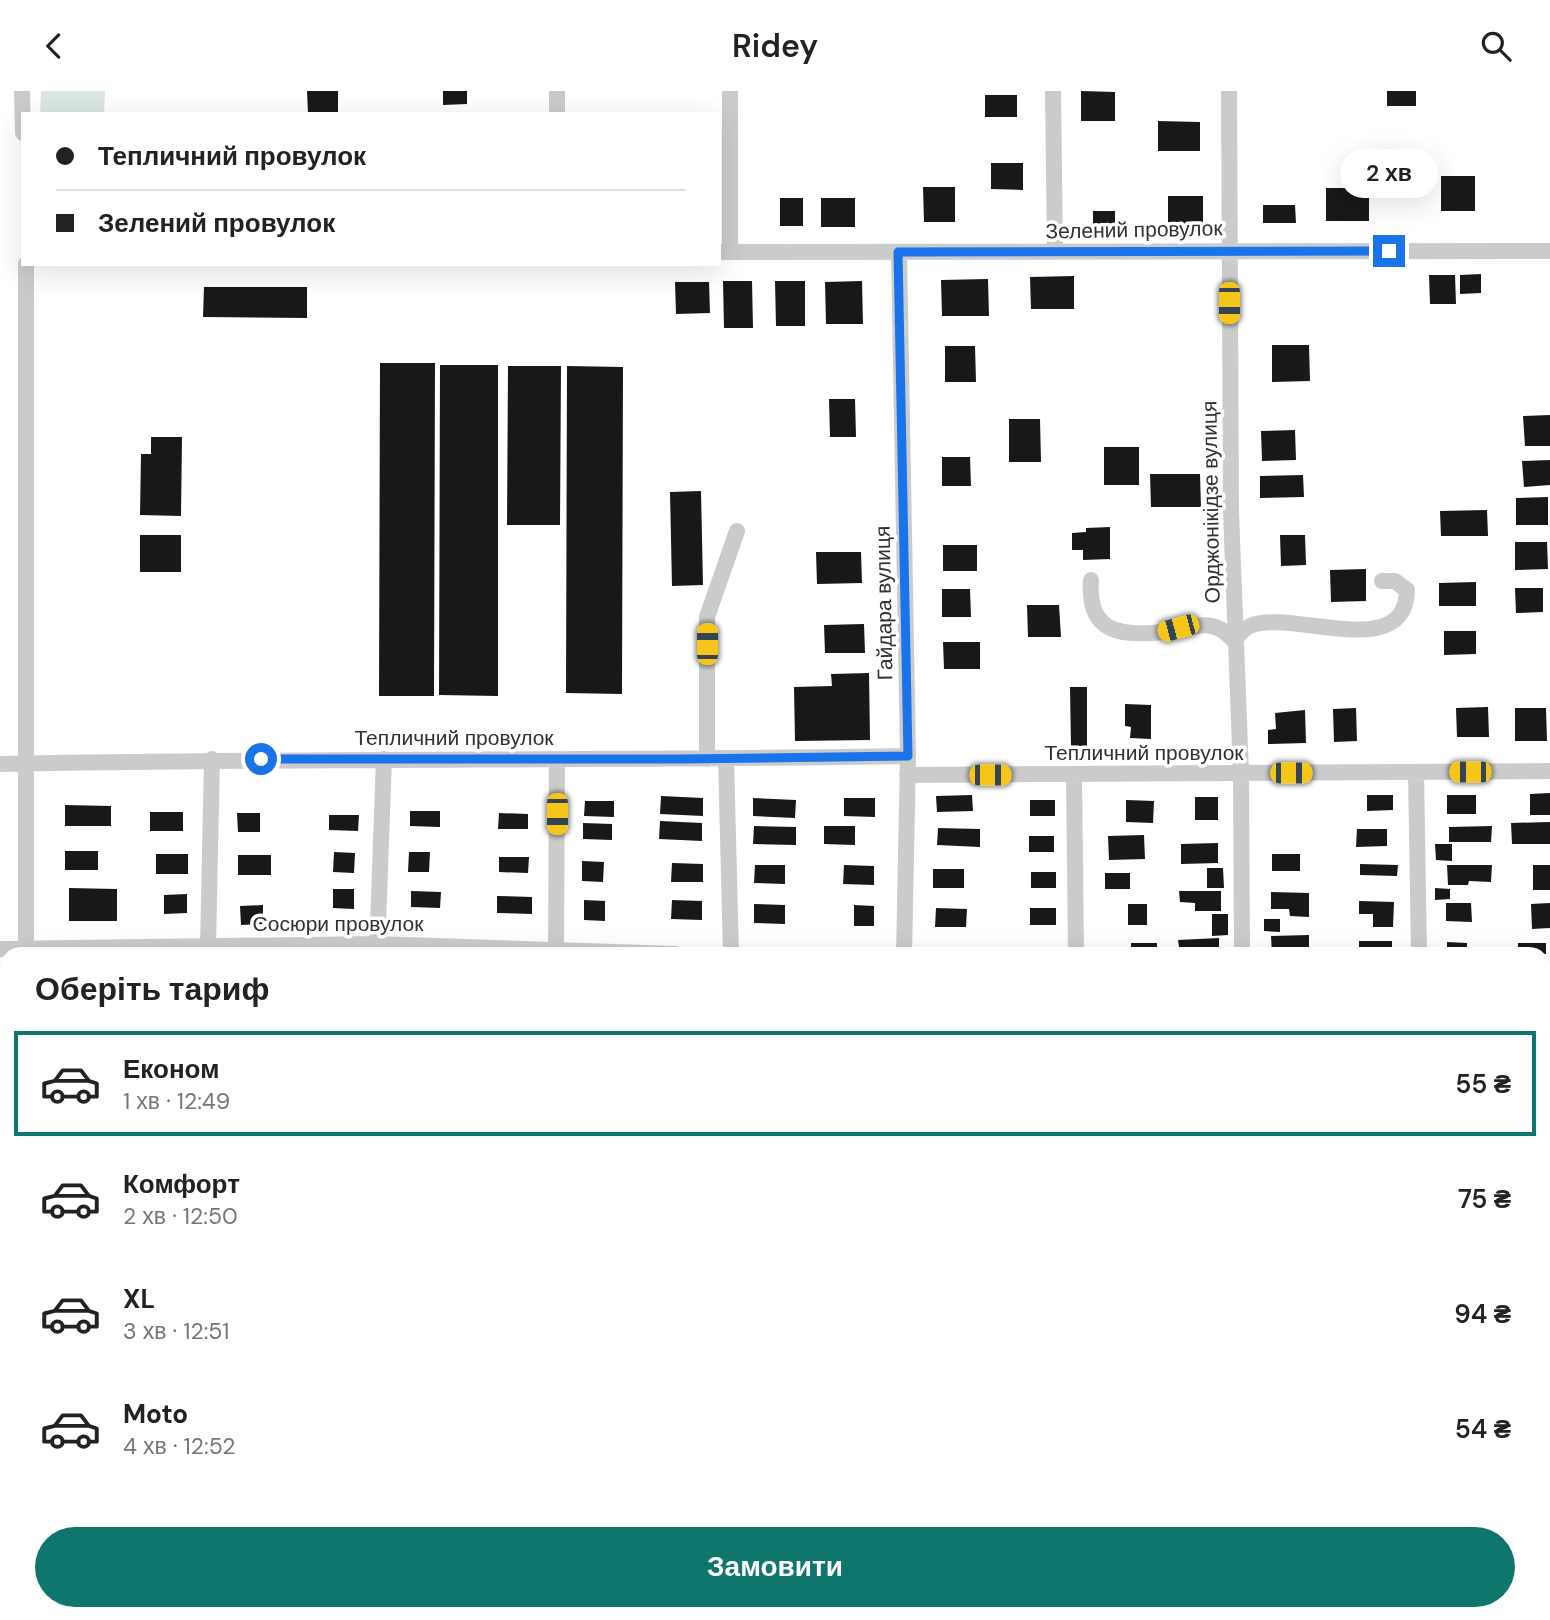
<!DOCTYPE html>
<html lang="uk">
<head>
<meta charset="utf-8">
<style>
  :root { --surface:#fff; --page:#f2f2f2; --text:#222; --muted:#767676; --line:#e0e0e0; --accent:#0f766e }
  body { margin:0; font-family:"DM Sans",sans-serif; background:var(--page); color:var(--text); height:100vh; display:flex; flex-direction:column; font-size:26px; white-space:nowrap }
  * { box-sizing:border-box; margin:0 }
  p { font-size:23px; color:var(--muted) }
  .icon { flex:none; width:38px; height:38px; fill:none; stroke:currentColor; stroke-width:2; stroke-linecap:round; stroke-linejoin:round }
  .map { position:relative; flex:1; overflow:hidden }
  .panel { position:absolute; left:0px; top:856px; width:1550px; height:674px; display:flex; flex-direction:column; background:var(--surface); border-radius:21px 21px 0 0; box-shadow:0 7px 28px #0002 }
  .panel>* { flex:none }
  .guide { position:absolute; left:21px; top:21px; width:700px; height:154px; border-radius:0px; box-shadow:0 7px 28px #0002; display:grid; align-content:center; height:154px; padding:0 35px; background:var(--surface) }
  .end { position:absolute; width:32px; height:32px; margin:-16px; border:9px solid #1a73e8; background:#fff; box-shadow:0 0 0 4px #fff }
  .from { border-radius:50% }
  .bubble { position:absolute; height:49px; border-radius:24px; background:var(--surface); box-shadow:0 7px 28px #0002; font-size:23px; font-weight:600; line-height:49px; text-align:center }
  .car { position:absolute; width:21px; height:42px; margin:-21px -10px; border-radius:9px; box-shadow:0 0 5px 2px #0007; background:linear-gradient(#f5c518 24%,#345 0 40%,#f5c518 0 76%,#345 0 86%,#f5c518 0) }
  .guide b { display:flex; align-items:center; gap:24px; height:66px; font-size:26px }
  .guide b+b { border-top:2px solid var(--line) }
  .guide i { width:18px; height:18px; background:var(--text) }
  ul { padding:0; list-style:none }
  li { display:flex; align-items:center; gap:21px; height:105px; margin:0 14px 10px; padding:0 21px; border:4px solid transparent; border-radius:0px }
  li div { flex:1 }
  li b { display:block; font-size:26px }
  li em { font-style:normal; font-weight:600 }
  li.selected { border-color:var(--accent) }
  li>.icon { width:63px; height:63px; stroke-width:1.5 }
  h2 { padding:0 35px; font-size:32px; line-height:84px }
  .button { display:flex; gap:14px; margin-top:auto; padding:14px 35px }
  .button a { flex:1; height:80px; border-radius:42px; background:var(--accent); color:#fff; font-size:28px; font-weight:600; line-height:80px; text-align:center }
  header { display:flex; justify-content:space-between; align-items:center; height:91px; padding:0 35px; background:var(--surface); font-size:32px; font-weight:600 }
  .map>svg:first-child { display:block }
</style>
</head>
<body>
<header><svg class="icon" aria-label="back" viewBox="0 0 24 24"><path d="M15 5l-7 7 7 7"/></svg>Ridey<svg class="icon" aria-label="search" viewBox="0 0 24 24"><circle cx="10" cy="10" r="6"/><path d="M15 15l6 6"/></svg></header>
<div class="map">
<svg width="1550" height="1529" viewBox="0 0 1550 1529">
  <rect width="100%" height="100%" fill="#fff"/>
  <path fill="#dbe7e3" d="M41,0H105L104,23H40Z
    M1544,918H1550V947L1544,948Z
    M1544,1111L1550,1119V1344H1544Z"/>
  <path fill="#181818" d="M307,0H338V23H308Z
    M443,0H467V13L443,14Z
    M1081,0L1115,1V30H1081Z
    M1387,0H1416V15H1387Z
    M985,4H1017V26H985Z
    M1158,30L1200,31V60H1158Z
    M991,72H1023V99L991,98Z
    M1441,85H1475V120H1441Z
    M923,96H955V131H924Z
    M1326,97H1369V130H1326Z
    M1168,105H1203V134H1168Z
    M780,107H803V135H780Z
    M821,107H855V136H821Z
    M1263,114H1295L1296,132H1263Z
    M1093,120H1115V137H1093Z
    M1481,183V202L1460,203V184Z
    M1429,184H1455L1456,213H1430Z
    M1074,185V218H1031L1030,186Z
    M988,188L989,225H942L941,189Z
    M723,190H752L753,237H724Z
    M775,190H805V235H776Z
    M862,190L863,233H826L825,191Z
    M675,191H709L710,222L676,223Z
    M204,196H307V227L203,226Z
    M1272,254H1309L1310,290L1272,291Z
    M945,255H975L976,291H945Z
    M380,272H435L434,605H379Z
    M440,274H498V605L439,604Z
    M508,275H561L560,434H507Z
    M567,275L623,276L622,603L566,602Z
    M829,308H855L856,346H830Z
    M1550,324V355H1525L1523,325Z
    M1009,328H1040L1041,371H1009Z
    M1295,339L1296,369L1262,370L1261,340Z
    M151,346H182L181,425L140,424L141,363H151Z
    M1104,356H1139V394H1104Z
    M942,366H970L971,395H942Z
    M1550,369V394L1524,396L1522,370Z
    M1150,383H1200L1201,416H1151Z
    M1303,384L1304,406L1260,407V385Z
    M701,400L703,494L672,495L670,401Z
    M1548,406V434H1516V407Z
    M1487,419L1488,445H1441L1440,420Z
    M1110,436V468L1083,469V459H1072V442L1086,441V437Z
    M140,444H181V481H140Z
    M1280,444H1305L1306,474L1281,475Z
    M1515,451H1547L1548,478L1515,479Z
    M943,454H977V480H943Z
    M816,461H861L862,492L817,493Z
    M1366,478V510L1331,511L1330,479Z
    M1476,491V515H1439V492Z
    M1515,497H1543V521L1516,522Z
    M942,498H970L971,526H942Z
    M1027,514H1059L1061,546H1028Z
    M864,533L865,562H825L824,534Z
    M1444,540H1476V563L1444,564Z
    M943,551H980V578H944Z
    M869,582L870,649L795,650L794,596L832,595L831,583Z
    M1070,596H1087V655H1071Z
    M1125,613L1151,614V648L1130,647L1131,636L1125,635Z
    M1488,616L1489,646H1457L1456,617Z
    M1356,617L1357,650L1334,651L1333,618Z
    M1515,617H1546L1547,650H1515Z
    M1305,619L1306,652L1268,653V639L1276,638L1275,622Z
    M1550,702V724H1530V703Z
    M972,704L973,720L937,721L936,705Z
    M1367,704H1393V719L1367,720Z
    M1447,704H1476V723H1447Z
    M661,705L703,707V725L660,723Z
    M1195,706H1218V729H1195Z
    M753,707L796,709L795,727L753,725Z
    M844,707H875V726L844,725Z
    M1030,709H1055V725H1030Z
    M1126,709L1154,710L1153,732L1126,731Z
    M585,710H614V726L584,725Z
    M65,714L111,715V735H65Z
    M410,720H440V736L410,735Z
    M150,721H183V740H150Z
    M237,722H260V741H238Z
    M499,722L528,723V738H498Z
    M329,724H359L358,740L329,739Z
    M660,730L702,732V750L659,748Z
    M1550,731V753H1512L1511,732Z
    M583,732L612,733V749L583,748Z
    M754,735L796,736V754L753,753Z
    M824,735H855V754L824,753Z
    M1492,735L1491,751H1449V736Z
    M938,737L980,738V756L937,754Z
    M1357,738H1387V755L1356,756Z
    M1144,744L1145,768L1109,769L1108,745Z
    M1029,745H1054V761H1029Z
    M1218,752V772L1181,773V753Z
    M1435,753H1452V770L1436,769Z
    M65,760H98V779H65Z
    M334,761L355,762L354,782L333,781Z
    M409,761H430L429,781H408Z
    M156,763H188V783H156Z
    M1272,763H1300V780H1272Z
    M238,764H271V784H238Z
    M499,766H529L528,782L499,781Z
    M582,770L604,771L603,791L582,790Z
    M672,772L703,773V791H671Z
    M1360,773L1398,774L1397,785L1360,784Z
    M755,774H785V793L754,792Z
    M844,774L874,775V794L843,793Z
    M1447,774H1492L1491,791L1469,790L1468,794H1448Z
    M1533,774H1550V799H1533Z
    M1207,777H1223L1224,797H1207Z
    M933,778H964V797H933Z
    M1031,781H1056V797H1031Z
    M1105,782H1130V798H1105Z
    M69,797L117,798V830H69Z
    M1435,797L1450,798V808L1435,809Z
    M333,798H354V818L333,817Z
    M411,800L441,801L440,817L411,816Z
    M1179,800H1221V820H1195V812L1180,811Z
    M1271,801L1309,802V826L1290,825L1289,818H1271Z
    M187,803V822L164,823V804Z
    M497,805L532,806V823L497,822Z
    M584,809L605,810V830L584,829Z
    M672,809L702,810V829L671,828Z
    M1359,810L1394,811L1393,836H1373V823H1359Z
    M1446,812H1471L1472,831L1446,830Z
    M1550,812V837L1532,838L1531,813Z
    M754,813L785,814V833L754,832Z
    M1128,813H1147V834H1128Z
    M263,814V833L241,834L240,815Z
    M854,814L874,815V835H854Z
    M936,817L967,818L966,836H935Z
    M1030,817H1056V834H1030Z
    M1212,823H1228V844L1212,845Z
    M1264,828H1280V841L1264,840Z
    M1309,844V863H1272L1271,845Z
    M1219,847V863H1180L1178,849Z
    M1359,850H1392V863H1359Z
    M1447,851L1467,852V863H1447Z
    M1131,852H1157V863H1131Z
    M1518,852H1546V863H1518Z
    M1544,1038L1550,1046V1097L1544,1089Z
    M1550,1476V1492H1544V1477Z
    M58,1522H98V1529H58Z
    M154,1522H178V1529H154Z
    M227,1522H261V1529H227Z
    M326,1522H356V1529L326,1528Z
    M407,1522H428V1529H407Z
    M506,1522H527V1529H505Z
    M582,1522H611V1528L582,1527Z
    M676,1522H698V1529H676Z
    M752,1522H783V1529H752Z
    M851,1522H871V1529H851Z
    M935,1522H965V1529H935Z
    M1035,1522H1055V1529H1035Z
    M1108,1522H1128V1529H1108Z
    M1176,1522H1226V1529H1176Z
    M1275,1522H1311V1529H1275Z
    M1338,1522H1398V1529L1338,1528Z
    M1451,1522H1469V1529H1451Z"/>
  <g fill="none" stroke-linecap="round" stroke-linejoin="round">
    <path stroke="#cbcbcb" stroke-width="16" d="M22,0L23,42
      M730,0V161
      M1053,0L1055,161
      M1229,0L1231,421L1241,682L1242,863
      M557,23V0
      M719,161L1550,160
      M899,161L908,665L904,863
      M1091,489C1087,541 1119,546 1164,541C1191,538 1212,523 1234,550C1239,544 1243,538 1250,535C1290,517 1406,573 1407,499L1395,490H1382
      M707,668V526L737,440
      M726,668L731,863
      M0,673C303,667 605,670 908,665
      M1416,681L1419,863
      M1074,683L1076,863
      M907,684L1550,680
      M208,854L212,668
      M0,858L377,853L676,863
      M377,861L384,668
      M26,863V173
      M556,863L557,669
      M1544,906H1550
      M1544,963L1550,962
      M0,1346H7
      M1544,1361H1550
      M901,1522V1529
      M1247,1522V1529
      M1422,1522V1529
      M24,1529V1522
      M199,1529V1522
      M383,1529V1522
      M556,1529V1522
      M718,1529V1522
      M1081,1529V1522"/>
  </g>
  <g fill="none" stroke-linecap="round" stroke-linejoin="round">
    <path stroke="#1a73e8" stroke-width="9" d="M261,668H682L908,665L898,161L1389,160"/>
  </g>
  <g text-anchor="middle" stroke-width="7" stroke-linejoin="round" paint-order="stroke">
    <g font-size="21" fill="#313131" stroke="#fff">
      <text transform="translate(1134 139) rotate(-1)" y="7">Зелений провулок</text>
      <text transform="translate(1211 411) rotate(-91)" y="7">Орджонікідзе вулиця</text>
      <text transform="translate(884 512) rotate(-91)" y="7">Гайдара вулиця</text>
      <text x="454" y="654">Тепличний провулок</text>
      <text x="1144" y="669">Тепличний провулок</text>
      <text x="338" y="840">Сосюри провулок</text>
    </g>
  </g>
</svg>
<i class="end from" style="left:261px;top:668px"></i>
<i class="end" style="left:1389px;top:160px"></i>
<div class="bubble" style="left:1340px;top:58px;width:98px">2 хв</div>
<i class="car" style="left:1229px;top:212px;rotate:180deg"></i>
<i class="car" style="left:1178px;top:537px;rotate:255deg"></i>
<i class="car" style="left:707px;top:553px;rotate:0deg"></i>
<i class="car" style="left:1470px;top:681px;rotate:270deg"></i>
<i class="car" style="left:1291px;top:682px;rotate:90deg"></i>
<i class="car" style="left:990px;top:684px;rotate:90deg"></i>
<i class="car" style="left:557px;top:723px;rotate:180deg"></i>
<div class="guide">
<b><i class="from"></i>Тепличний провулок</b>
<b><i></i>Зелений провулок</b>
</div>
<section class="panel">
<h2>Оберіть тариф</h2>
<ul>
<li class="selected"><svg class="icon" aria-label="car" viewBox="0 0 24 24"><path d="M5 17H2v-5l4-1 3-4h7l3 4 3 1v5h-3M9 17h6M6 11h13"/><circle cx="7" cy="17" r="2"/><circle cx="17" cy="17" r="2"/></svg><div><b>Економ</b><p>1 хв · 12:49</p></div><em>55 ₴</em></li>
<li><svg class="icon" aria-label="car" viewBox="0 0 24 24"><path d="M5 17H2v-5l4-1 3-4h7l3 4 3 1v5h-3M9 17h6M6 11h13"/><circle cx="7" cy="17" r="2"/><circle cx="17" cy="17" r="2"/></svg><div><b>Комфорт</b><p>2 хв · 12:50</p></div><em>75 ₴</em></li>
<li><svg class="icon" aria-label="car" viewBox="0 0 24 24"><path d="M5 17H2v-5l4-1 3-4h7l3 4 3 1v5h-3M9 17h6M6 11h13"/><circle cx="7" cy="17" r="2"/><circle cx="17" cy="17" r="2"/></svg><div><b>XL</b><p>3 хв · 12:51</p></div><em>94 ₴</em></li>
<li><svg class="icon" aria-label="car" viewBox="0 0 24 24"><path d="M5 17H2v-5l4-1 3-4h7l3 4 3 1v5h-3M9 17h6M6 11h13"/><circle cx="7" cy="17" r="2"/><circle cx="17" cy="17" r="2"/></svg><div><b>Moto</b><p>4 хв · 12:52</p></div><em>54 ₴</em></li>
</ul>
<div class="button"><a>Замовити</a></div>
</section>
</div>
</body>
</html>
